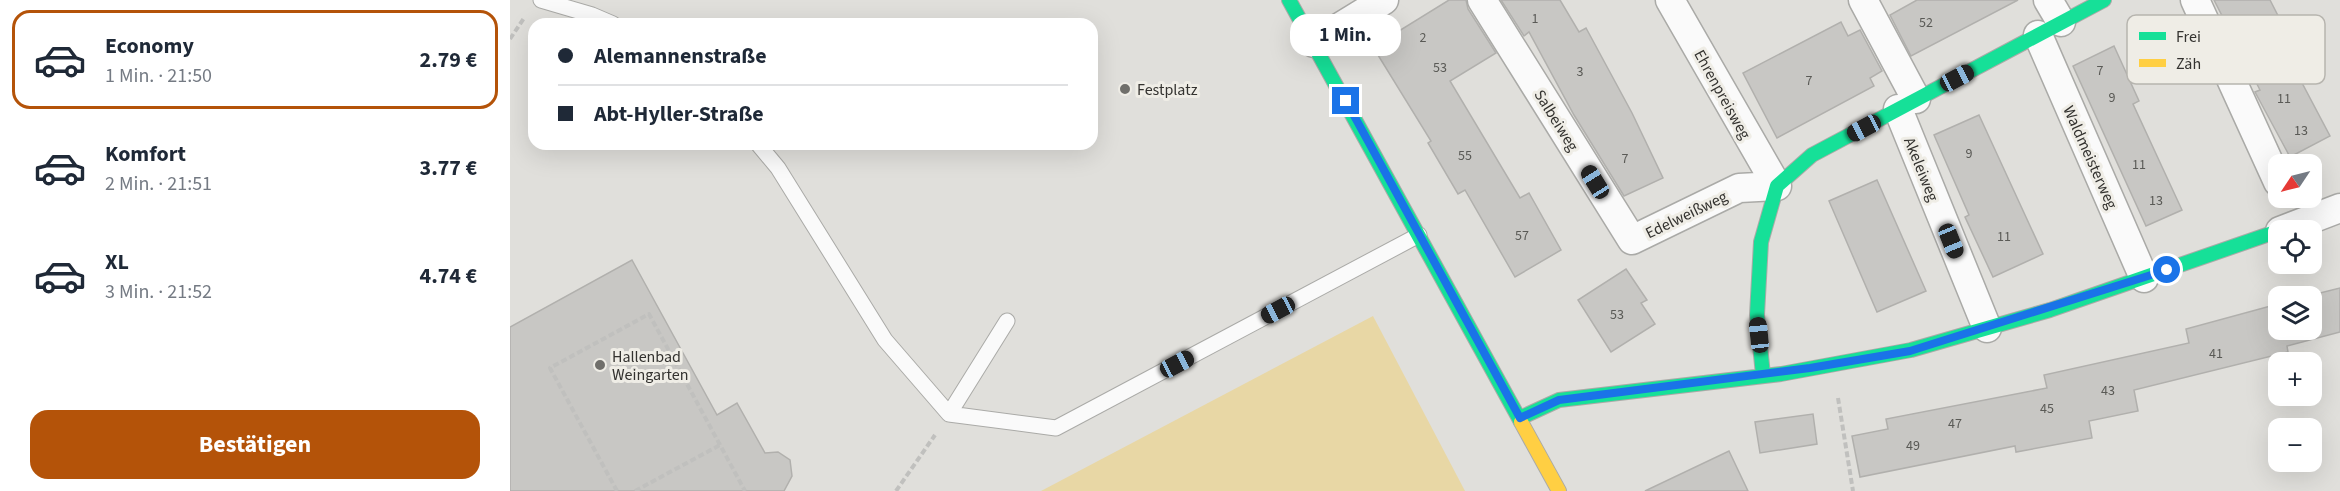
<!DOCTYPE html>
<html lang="de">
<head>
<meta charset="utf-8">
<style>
  :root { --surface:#fff; --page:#f2f2f3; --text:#1f2937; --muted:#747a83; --line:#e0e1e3; --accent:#b45309 }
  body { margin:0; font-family:"Source Sans 3",sans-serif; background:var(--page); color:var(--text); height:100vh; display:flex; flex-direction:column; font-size:22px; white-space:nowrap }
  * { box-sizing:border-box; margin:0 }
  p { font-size:20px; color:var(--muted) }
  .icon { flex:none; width:33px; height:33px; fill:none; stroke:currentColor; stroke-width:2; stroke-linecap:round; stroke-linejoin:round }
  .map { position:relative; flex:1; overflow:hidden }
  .side { display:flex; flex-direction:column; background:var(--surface); width:510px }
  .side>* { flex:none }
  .guide { position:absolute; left:18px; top:18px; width:570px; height:132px; border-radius:18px; box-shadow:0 6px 24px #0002; display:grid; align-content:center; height:132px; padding:0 30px; background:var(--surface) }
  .needle { width:39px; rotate:235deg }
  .fabs { position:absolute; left:1758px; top:154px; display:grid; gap:12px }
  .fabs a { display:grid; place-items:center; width:54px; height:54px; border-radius:12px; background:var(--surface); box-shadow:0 6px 24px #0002; font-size:30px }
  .end { position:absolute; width:27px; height:27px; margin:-14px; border:8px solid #1a73e8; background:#fff; box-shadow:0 0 0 3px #fff }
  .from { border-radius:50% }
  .bubble { position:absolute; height:42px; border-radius:18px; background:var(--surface); box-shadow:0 6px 24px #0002; font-size:20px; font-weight:700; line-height:42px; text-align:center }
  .car { position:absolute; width:18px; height:36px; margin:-18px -9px; border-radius:8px; box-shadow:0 0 4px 2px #0007; background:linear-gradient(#222 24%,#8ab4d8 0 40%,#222 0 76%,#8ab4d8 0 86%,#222 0) }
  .guide b { display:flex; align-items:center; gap:21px; height:57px; font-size:22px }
  .guide b+b { border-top:2px solid var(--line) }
  .guide i { width:15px; height:15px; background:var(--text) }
  ul { padding:10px 0 0; list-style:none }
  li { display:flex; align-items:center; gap:18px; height:99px; margin:0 12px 9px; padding:0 18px; border:3px solid transparent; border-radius:18px }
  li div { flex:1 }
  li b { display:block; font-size:22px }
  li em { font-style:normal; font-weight:700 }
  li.selected { border-color:var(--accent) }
  li>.icon { width:54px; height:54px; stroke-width:1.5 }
  .button { display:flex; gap:12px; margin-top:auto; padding:12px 30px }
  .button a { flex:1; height:69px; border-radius:18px; background:var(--accent); color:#fff; font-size:24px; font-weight:700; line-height:69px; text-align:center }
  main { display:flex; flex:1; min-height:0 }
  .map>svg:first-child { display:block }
</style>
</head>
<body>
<main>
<section class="side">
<ul>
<li class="selected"><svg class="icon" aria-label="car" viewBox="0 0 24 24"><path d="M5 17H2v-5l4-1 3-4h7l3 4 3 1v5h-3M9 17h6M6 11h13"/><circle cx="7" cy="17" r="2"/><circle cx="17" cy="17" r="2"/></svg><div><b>Economy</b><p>1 Min. · 21:50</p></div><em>2.79 €</em></li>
<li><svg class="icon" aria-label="car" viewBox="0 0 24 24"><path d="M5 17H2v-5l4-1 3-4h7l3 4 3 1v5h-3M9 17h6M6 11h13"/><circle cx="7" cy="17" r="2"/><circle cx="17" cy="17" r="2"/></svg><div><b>Komfort</b><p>2 Min. · 21:51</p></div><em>3.77 €</em></li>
<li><svg class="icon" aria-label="car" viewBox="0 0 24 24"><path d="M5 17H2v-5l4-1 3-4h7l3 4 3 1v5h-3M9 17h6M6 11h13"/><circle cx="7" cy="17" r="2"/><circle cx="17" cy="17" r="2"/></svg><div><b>XL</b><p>3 Min. · 21:52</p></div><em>4.74 €</em></li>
</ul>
<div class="button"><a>Bestätigen</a></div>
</section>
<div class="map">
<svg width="1830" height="491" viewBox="0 0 1830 491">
  <rect width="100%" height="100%" fill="#e0dfdb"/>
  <path fill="#e8d7a5" d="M863,316L955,491H531Z"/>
  <path fill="#c8c7c4" stroke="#b1b0ad" stroke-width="1.5" d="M939,0H956L958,9L986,53L940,81L1010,198L1019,193L1051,250L1005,277L955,190L948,194L918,143L921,141L863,47Z
    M991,0H1050L1069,32L1076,28L1122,113L1153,178L1114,196L1064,115L1019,32L1014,36Z
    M1407,0H1508L1401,56L1380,15Z
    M1704,0H1760L1782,43L1773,47L1820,136L1780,157L1745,92L1750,90Z
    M1331,22L1338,36L1350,30L1372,71L1360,78L1364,86L1267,138L1233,73Z
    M1604,46L1629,101L1623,104L1672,210L1636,226L1563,66Z
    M1469,115L1533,254L1483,277L1455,217L1459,215L1424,135Z
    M1367,180L1416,291L1367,312L1319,201Z
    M122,260L207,415L227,403L255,453L268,452L280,460L282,476L274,491H0V327Z
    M1116,269L1137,300L1131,303L1145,324L1101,352L1068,300Z
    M1830,288V332L1777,346L1778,352L1624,390L1628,411L1579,421L1582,438L1506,452L1505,446L1350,477L1342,436L1378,429L1376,419L1537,388L1534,375L1679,343L1676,329L1768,304V330H1802V297H1794Z
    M1303,414L1307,444L1250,453L1245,422Z
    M1219,451L1238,491H1135Z"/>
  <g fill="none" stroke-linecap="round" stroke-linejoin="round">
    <defs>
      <path id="lane" d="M31,0L82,15L103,24
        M248,144L268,168L375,340L439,414L546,428L909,235
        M439,414L497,321"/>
      <path id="street" d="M972,0L1122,240L1229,188L1267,186
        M1160,0L1267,186
        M1353,0L1406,99
        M1538,0L1551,22
        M1685,0L1768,182
        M1528,35L1634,278
        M804,43L874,0
        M1388,109L1477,328
        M1770,231L1830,208"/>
      <path id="fast" d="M779,0L1011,422
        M1253,375L1247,315L1251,242L1267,186L1302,155L1594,0
        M1010,418L1049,400L1271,374L1401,350L1540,310L1768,231"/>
      <path id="slow" d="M1011,422L1049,491"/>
    </defs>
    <use href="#lane" stroke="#aaaaa7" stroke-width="17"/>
    <use href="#street" stroke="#aaaaa7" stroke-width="31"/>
    <use href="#fast" stroke="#aaaaa7" stroke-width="16"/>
    <use href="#slow" stroke="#aaaaa7" stroke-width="16"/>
    <path stroke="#c0c0be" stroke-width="4" stroke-dasharray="6 3" stroke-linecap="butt" d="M0,39L14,18
      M1328,398L1343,491
      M107,491L40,368L139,314L235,491
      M125,491L210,445
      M386,491L425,435"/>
    <use href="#lane" stroke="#fafafa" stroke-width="15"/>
    <use href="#street" stroke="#fafafa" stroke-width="28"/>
    <use href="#fast" stroke="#16e098" stroke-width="14"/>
    <use href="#slow" stroke="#ffcf43" stroke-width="14"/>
  </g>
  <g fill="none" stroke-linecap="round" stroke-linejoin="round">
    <path stroke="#1a73e8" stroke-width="8" d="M836,101L1010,418L1049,400L1300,368L1400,351L1657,270"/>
  </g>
  <g fill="#706f6b" stroke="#efede6" stroke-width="2">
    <circle cx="615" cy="89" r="6"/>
    <circle cx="90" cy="365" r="6"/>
  </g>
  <g text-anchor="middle" stroke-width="6" stroke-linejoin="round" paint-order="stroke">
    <g font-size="14" fill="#5a5a56">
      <text x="1025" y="23">1</text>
      <text x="1416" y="27">52</text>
      <text x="913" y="42">2</text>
      <text x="930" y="72">53</text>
      <text x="1590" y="75">7</text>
      <text x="1070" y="76">3</text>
      <text x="1299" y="85">7</text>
      <text x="1602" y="102">9</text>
      <text x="1774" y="103">11</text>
      <text x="1791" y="135">13</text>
      <text x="1459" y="158">9</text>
      <text x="955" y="160">55</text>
      <text x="1115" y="163">7</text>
      <text x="1629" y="169">11</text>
      <text x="1646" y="205">13</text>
      <text x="1012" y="240">57</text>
      <text x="1494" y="241">11</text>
      <text x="1107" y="319">53</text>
      <text x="1706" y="358">41</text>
      <text x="1598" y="395">43</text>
      <text x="1537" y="413">45</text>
      <text x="1445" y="428">47</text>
      <text x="1403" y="450">49</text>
    </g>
    <g font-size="16" fill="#33322f" stroke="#efede6" text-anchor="start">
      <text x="627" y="95">Festplatz</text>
      <text x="102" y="362">Hallenbad<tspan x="102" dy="18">Weingarten</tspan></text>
    </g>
    <g font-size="16" fill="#33322f" stroke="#efede6">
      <text transform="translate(1213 94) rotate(61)" y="6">Ehrenpreisweg</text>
      <text transform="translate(1047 120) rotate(58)" y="6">Salbeiweg</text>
      <text transform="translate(1581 157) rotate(66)" y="6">Waldmeisterweg</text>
      <text transform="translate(1412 169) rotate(68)" y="6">Akeleiweg</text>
      <text transform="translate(1176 214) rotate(-26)" y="6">Edelweißweg</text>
    </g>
  </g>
  <rect x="1617" y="15" width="198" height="69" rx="9" fill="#efede6" stroke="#b7b5af" stroke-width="1.5"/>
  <rect x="1629" y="32" width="27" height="8" fill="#16e098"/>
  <rect x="1629" y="59" width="27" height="8" fill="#ffcf43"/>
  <g font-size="16" fill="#33322f">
    <text x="1666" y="42">Frei</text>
    <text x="1666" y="69">Zäh</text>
  </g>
</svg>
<div class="fabs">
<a><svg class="needle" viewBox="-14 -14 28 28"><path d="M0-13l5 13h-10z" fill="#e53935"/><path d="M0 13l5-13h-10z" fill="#747a83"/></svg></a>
<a><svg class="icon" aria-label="locate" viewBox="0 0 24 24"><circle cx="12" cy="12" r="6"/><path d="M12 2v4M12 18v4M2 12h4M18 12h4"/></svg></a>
<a><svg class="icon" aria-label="layers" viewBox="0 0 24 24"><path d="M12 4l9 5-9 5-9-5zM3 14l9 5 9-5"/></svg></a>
<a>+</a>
<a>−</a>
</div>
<i class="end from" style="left:1657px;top:270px"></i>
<i class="end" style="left:836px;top:101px"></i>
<div class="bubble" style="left:780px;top:14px;width:111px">1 Min.</div>
<i class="car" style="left:1447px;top:78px;rotate:62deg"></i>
<i class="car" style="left:1354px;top:128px;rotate:242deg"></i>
<i class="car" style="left:1085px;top:182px;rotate:328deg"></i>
<i class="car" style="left:1441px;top:241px;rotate:158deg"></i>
<i class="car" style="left:768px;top:310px;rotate:242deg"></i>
<i class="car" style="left:1249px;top:335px;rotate:354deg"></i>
<i class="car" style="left:667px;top:364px;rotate:62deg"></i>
<div class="guide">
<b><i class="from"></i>Alemannenstraße</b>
<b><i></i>Abt-Hyller-Straße</b>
</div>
</div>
</main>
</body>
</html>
